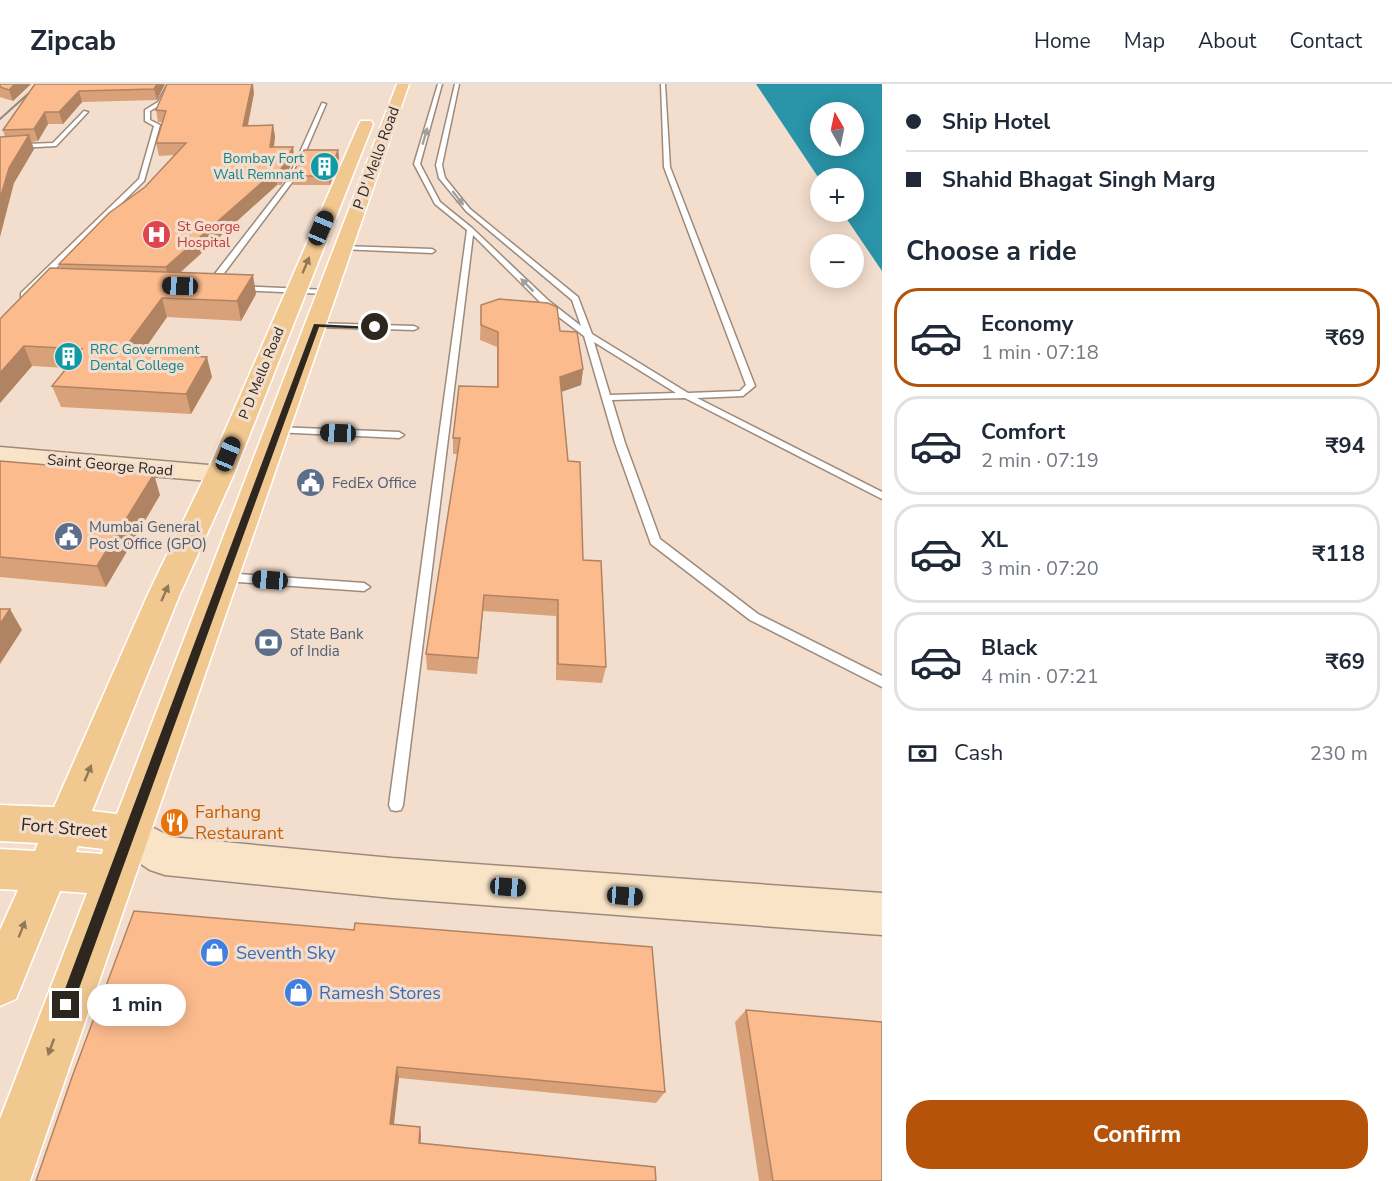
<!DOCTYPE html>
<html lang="en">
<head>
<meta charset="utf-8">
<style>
  :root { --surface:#fff; --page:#f6f6f7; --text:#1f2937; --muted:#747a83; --line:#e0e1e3; --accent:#b45309 }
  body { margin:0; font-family:"Nunito Sans",sans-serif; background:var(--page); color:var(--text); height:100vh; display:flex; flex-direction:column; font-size:22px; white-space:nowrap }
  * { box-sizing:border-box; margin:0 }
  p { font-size:20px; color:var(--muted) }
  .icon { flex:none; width:33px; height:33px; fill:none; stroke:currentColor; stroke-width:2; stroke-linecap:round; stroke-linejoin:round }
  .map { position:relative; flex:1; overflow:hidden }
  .sheet { display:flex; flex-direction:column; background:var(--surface); width:510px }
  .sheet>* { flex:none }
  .guide { display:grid; align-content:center; height:132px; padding:0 24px; background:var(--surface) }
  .needle { width:39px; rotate:351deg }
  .buttons { position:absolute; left:810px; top:18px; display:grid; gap:12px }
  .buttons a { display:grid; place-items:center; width:54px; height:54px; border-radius:50%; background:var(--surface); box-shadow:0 3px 15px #0003; font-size:30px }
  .end { position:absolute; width:27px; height:27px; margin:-14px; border:8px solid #2e2720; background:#fff; box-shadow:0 0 0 3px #fff }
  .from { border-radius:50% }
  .bubble { position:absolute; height:42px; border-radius:21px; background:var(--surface); box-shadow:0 3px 15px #0003; font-size:20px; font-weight:700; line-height:42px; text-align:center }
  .car { position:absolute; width:18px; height:36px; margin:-18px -9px; border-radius:8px; box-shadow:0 0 4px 2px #0007; background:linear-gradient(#222 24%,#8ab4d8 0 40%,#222 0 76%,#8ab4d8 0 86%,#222 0) }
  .guide b { display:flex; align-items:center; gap:21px; height:57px; font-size:22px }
  .guide b+b { border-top:2px solid var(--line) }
  .guide i { width:15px; height:15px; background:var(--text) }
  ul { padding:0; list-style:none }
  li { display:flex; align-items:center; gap:18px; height:99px; margin:0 12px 9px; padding:0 12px; border:3px solid var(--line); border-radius:24px }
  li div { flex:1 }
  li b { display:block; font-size:22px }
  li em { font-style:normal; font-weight:700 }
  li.selected { border-color:var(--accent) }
  li>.icon { width:54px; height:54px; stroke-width:1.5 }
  h2 { padding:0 24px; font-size:27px; line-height:72px }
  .pay { display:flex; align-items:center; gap:15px; height:66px; padding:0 24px; font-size:22px }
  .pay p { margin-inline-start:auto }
  .button { display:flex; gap:12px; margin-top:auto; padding:12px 24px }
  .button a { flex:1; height:69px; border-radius:24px; background:var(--accent); color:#fff; font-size:24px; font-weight:700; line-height:69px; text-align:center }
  header { display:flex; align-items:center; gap:36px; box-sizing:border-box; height:84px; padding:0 30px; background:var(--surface); border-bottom:2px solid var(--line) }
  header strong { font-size:28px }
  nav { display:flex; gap:33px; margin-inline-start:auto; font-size:21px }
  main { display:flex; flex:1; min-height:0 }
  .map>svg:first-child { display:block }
</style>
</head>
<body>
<header>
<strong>Zipcab</strong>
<nav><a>Home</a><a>Map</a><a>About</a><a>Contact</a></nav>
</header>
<main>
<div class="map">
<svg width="882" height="1097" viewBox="0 0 882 1097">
  <rect width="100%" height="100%" fill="#f3decd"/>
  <path fill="#2a94a9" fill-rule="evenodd" d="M756,0H882V187L842,128H854V94L820,96ZM820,28H854V62H820Z"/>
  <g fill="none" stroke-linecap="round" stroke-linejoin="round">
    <defs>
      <path id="lane" d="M168,0H172L162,20L150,27V36L160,41L144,97L27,213H21V209L139,95L154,42L145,37V26L158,18Z
        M438,0H442L420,80L440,118L472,144L549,217L581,242L572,216L466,127L439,94L436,81L455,0H459L442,81L445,94L470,125L578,213L592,250L688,309L740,307L746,301L664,83L661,0H665L670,83L755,302L743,312L697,314L882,408V415L685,314L612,316L625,359L660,455L758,530L882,592V603L750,536L651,460L615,359L584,252L543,221L473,151L403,721L401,726L396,727L391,726L389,721L467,146L435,120L414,80ZM594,258L676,309L610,311Z
        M322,19L326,20L293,97L213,204H207V200L287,97Z
        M84,27L88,28L56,62L0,65V61L53,59Z
        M342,162L432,165L435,167L432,169L340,165V163Z
        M236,202L327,206L331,208L327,210L239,206L235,204Z
        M314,239L414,242L418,244L414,246L317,243L313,241Z
        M277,343L399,348L404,351L399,354L274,348V344Z
        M224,489L364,499L370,503L364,507L224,497L218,493Z"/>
      <path id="secondary" d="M0,363L220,382L230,384L234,390L230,396L220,398L0,379Z
        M129,731L171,753L392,774L882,809V851L392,814L165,791L150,786L115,763L109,750L115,737Z"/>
      <path id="primary" d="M397,0H409L30,1097H0V1035L87,809L60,807L16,915L0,922V846L18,806L0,805V765L35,767L38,759L0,757V721L54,723L148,510L206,390L359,40L361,37H371L373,40L234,390L180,510L92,727L117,730ZM78,762L103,765L102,770L76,768Z"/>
    </defs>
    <use href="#lane" stroke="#9d8a7b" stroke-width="3"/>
    <use href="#secondary" stroke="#9d8a7b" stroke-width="3"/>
    <use href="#primary" stroke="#fff" stroke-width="3"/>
    <use href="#lane" fill="#fff" fill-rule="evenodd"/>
    <use href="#secondary" fill="#f9e4c8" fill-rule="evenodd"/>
    <use href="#primary" fill="#f2c891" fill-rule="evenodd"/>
    <path stroke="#928478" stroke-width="2" d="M0,35L39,0"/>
  </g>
  <path fill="#d9a179" d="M0,0H31L13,17L0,13Z
    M35,0H165L157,16L82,18L63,40H48L38,57L31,58L34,65L14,99L5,53L3,46Z
    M254,9L248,42L273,41L275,53L274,63H293L294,75L281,101H277L180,189L256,210L241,237L167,233L141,270L212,293L191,330L61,323L52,302L67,284L32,282L0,319V235L61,185L59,180L145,103L174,71L159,72L156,59L163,38H158L156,26Z
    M338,66L339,74L330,101H293L292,92Z
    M481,221L560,247L583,285L581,301L561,308L568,377L583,476L606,583L602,599L556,596V532L483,527L477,590L427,586L426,570L458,370H453V354L497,303V263L480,256Z
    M0,377L160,411L106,503L0,493Z
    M134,827L665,1008L656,1019L399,994L393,1040L421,1052L420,1059L36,1097Z
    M746,926L882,1097H759L735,938Z"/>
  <path fill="#b08363" d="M15,0H31L13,17L9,6Z
    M157,0H165L157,16L154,5Z
    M252,0H253L254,9L245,54L243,42Z
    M79,7L82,18L63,40L59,28Z
    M45,28L48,40L38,57L34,45Z
    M273,41L275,53L272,76L270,63Z
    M29,51L34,65L14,99L0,153V115L9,84Z
    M293,63L294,75L281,101L280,87Z
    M338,66L339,74L330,101L329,92Z
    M275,87L277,101L169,198L166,183Z
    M253,191L256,210L241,237L237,217Z
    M162,214L167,233L128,289L121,269Z
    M24,262L32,282L0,319V289Z
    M207,273L212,293L191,330L186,310Z
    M583,285L581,301L558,309L560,293Z
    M154,390L160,411L106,503L97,482Z
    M10,525L22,546L0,580V540Z
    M397,983L399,994L393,1049L390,1040Z
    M420,1043L421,1052L420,1067L419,1059Z"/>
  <path fill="#fcbb8d" stroke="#b08363" stroke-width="1.5" d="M0,0H15L9,6L0,3Z
    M35,0H157L154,5L79,7L59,28H45L34,45L3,46Z
    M167,0H252L243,42L273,41L270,63H293L280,87H275L166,183L59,180L109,129L145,103L186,59H156L166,27L156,26Z
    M29,51L9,84L0,115V53Z
    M304,66H338L329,92H292Z
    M50,184L253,191L237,217L162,214L121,269L207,273L186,310L52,302L82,265L24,262L0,289V235Z
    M499,215L548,219L557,223L560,247L577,248L583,285L560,293L568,377L580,378L583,476L601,477L606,583L558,580V516L484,511L478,574L426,570L460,354H453L459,302L498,303V248L481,241V221Z
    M0,377L154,390L97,482L0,473Z
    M0,525H10L0,540Z
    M134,827L354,846L355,839L652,863L665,1008L397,983L390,1040L420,1043L419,1059L655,1083L656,1097H36L72,993Z
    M746,926L882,938V1097H773Z"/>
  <defs><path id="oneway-solid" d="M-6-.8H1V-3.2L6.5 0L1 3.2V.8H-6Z" transform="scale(1.5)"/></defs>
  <g fill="#a19e9b">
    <use href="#oneway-solid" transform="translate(425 52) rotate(-74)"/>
    <use href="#oneway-solid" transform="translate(458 114) rotate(52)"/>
    <use href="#oneway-solid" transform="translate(527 201) rotate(-135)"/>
  </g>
  <g fill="#907858">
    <use href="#oneway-solid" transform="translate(306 181) rotate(-67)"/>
    <use href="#oneway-solid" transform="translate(165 509) rotate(-66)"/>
    <use href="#oneway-solid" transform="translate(88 689) rotate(-67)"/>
    <use href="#oneway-solid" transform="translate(22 845) rotate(-68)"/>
    <use href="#oneway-solid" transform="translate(51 963) rotate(110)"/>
  </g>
  <path fill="#2e2720" d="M314,240L378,243L375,245L319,243L73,921L71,926L66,928L61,926L59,921Z"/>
  <defs>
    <symbol id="building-disc" viewBox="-11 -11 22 22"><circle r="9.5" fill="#0f9aa8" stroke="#f3decd"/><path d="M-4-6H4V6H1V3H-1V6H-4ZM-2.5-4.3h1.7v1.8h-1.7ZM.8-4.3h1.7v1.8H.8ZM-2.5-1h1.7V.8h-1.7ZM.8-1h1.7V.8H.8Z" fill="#fff"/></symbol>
    <symbol id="hospital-disc" viewBox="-11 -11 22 22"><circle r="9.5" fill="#e0444e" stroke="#f3decd"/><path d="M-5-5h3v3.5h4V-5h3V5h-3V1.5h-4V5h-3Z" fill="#fff"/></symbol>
    <symbol id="civic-disc" viewBox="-11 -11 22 22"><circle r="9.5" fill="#5c6f8a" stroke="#f3decd"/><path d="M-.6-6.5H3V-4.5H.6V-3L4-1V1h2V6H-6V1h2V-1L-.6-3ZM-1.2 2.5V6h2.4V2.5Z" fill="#fff"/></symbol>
    <symbol id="bank-disc" viewBox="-11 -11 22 22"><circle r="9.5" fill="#5c6f8a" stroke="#f3decd"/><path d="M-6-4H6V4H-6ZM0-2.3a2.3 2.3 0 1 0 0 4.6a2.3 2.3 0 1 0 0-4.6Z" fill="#fff"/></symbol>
    <symbol id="restaurant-disc" viewBox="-11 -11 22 22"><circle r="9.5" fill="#e8710a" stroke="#f3decd"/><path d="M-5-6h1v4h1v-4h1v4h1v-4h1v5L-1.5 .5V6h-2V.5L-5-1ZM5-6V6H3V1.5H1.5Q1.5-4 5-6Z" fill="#fff"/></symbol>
    <symbol id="shop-disc" viewBox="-11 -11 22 22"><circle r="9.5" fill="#3f7fe0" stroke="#f3decd"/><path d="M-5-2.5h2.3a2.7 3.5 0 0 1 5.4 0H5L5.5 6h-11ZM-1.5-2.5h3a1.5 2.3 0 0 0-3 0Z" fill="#fff"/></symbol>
  </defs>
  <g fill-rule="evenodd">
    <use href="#building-disc" x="308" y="66" width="33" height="33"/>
    <use href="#hospital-disc" x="140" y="134" width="33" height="33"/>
    <use href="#building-disc" x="52" y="256" width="33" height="33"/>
    <use href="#civic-disc" x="294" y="382" width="33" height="33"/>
    <use href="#civic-disc" x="52" y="436" width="33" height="33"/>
    <use href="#bank-disc" x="252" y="542" width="33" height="33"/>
    <use href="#restaurant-disc" x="158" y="722" width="33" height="33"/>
    <use href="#shop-disc" x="198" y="852" width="33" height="33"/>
    <use href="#shop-disc" x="282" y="892" width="33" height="33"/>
  </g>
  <g text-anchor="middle" stroke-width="6" stroke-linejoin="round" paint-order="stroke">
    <g font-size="14" fill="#0d838f" stroke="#f3decd" text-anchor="end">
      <text x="304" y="79">Bombay Fort<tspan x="304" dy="16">Wall Remnant</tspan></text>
      <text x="90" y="270" text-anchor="start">RRC Government<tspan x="90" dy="16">Dental College</tspan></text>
    </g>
    <g font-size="14" fill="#be3a42" stroke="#f3decd" text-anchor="start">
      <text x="177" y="147">St George<tspan x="177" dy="16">Hospital</tspan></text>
    </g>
    <g font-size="14" fill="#2e2720" stroke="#f3decd">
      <text transform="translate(261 289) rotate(-68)" y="5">P D Mello Road</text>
    </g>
    <g font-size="15" fill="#2e2720" stroke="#f3decd">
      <text transform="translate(376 74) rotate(-70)" y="5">P D' Mello Road</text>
      <text transform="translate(110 381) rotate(5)" y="5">Saint George Road</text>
    </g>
    <g font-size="15" fill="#4e5e75" stroke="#f3decd" text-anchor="start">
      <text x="332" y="404">FedEx Office</text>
      <text x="89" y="448">Mumbai General<tspan x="89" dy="17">Post Office (GPO)</tspan></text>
      <text x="290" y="555">State Bank<tspan x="290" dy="17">of India</tspan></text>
    </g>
    <g font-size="18" fill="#c56008" stroke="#f3decd" text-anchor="start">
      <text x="195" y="734">Farhang<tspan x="195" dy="21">Restaurant</tspan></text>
    </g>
    <g font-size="18" fill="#2e2720" stroke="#f3decd">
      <text transform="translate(64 744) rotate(5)" y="6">Fort Street</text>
    </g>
    <g font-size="18" fill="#366cbe" stroke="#f3decd" text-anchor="start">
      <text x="236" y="875">Seventh Sky</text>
      <text x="319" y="915">Ramesh Stores</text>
    </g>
  </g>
</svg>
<div class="buttons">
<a><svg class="needle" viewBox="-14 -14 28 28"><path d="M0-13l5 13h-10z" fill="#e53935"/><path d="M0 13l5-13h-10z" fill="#747a83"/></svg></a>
<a>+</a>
<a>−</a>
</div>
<i class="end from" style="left:375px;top:243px"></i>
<i class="end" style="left:66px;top:921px"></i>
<div class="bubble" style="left:87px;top:900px;width:99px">1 min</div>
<i class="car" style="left:321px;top:144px;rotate:23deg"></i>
<i class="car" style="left:180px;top:202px;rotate:272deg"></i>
<i class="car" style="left:338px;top:349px;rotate:272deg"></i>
<i class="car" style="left:228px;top:370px;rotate:22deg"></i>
<i class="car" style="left:270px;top:496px;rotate:274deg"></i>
<i class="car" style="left:508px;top:803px;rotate:94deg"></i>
<i class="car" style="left:625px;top:812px;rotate:94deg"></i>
</div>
<section class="sheet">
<div class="guide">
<b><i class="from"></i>Ship Hotel</b>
<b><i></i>Shahid Bhagat Singh Marg</b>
</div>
<h2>Choose a ride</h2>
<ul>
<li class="selected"><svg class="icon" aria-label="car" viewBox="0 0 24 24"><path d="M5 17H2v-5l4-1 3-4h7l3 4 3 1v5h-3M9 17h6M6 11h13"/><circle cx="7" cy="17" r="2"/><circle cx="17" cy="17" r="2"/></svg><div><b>Economy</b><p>1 min · 07:18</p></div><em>₹69</em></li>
<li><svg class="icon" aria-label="car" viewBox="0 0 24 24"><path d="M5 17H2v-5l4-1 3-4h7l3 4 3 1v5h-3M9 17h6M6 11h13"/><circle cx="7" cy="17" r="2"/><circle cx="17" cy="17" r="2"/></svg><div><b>Comfort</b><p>2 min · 07:19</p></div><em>₹94</em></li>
<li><svg class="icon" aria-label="car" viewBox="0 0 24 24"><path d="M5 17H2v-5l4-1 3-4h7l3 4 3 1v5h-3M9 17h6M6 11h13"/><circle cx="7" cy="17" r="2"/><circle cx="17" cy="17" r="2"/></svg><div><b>XL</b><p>3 min · 07:20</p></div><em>₹118</em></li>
<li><svg class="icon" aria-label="car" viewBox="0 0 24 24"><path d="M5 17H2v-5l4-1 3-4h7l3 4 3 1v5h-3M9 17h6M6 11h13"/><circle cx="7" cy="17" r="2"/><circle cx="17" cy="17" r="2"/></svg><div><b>Black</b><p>4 min · 07:21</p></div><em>₹69</em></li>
</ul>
<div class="pay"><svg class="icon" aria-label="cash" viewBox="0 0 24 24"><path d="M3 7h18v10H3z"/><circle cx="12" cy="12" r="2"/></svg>Cash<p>230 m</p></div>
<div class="button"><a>Confirm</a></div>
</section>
</main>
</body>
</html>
